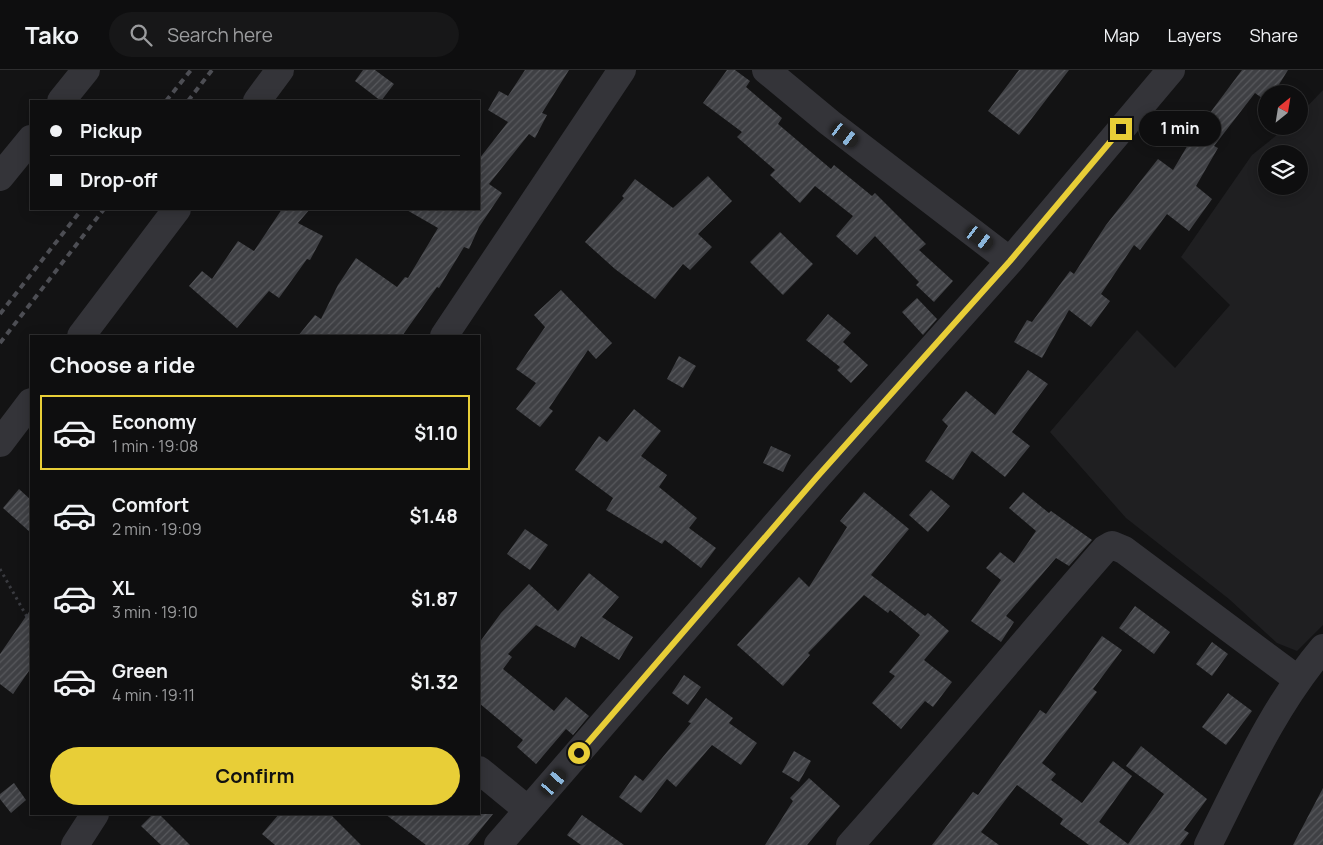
<!DOCTYPE html>
<html lang="en">
<head>
<meta charset="utf-8">
<style>
  :root { --surface:#0e0e0f; --page:#171718; --text:#f1f3f6; --muted:#9b9c9e; --line:#2e2e2f; --accent:#e8ce37 }
  body { margin:0; font-family:Manrope,sans-serif; background:var(--page); color:var(--text); height:100vh; display:flex; flex-direction:column; font-size:19px; white-space:nowrap }
  * { box-sizing:border-box; margin:0 }
  p { font-size:16px; color:var(--muted) }
  .icon { flex:none; width:28px; height:28px; fill:none; stroke:currentColor; stroke-width:2; stroke-linecap:round; stroke-linejoin:round }
  .map { position:relative; flex:1; overflow:hidden }
  .sheet { position:absolute; left:30px; top:265px; width:450px; height:480px; display:flex; flex-direction:column; background:var(--surface); border-radius:0px; box-shadow:0 2px 12px #0003,0 0 0 1px var(--line) }
  .sheet>* { flex:none }
  .banner { position:absolute; left:30px; top:30px; width:450px; height:110px; border-radius:0px; box-shadow:0 2px 12px #0003,0 0 0 1px var(--line); display:grid; align-content:center; height:110px; padding:0 20px; background:var(--surface) }
  .needle { width:32px; rotate:30deg }
  .fabs { position:absolute; left:1258px; top:15px; display:grid; gap:10px }
  .fabs a { display:grid; place-items:center; width:50px; height:50px; border-radius:50%; background:var(--surface); box-shadow:0 2px 12px #0003,0 0 0 1px var(--line); font-size:25px }
  .end { position:absolute; width:22px; height:22px; margin:-11px; border:6px solid #e8ce37; background:#111; box-shadow:0 0 0 2px #111 }
  .from { border-radius:50% }
  .bubble { position:absolute; height:35px; border-radius:18px; background:var(--surface); box-shadow:0 2px 12px #0003,0 0 0 1px var(--line); font-size:16px; font-weight:700; line-height:35px; text-align:center }
  .car { position:absolute; width:15px; height:30px; margin:-15px -8px; border-radius:6px; box-shadow:0 0 4px 1px #0007; background:linear-gradient(#222 24%,#8ab4d8 0 40%,#222 0 76%,#8ab4d8 0 86%,#222 0) }
  .banner b { display:flex; align-items:center; gap:18px; height:48px; font-size:19px }
  .banner b+b { border-top:1px solid var(--line) }
  .banner i { width:12px; height:12px; background:var(--text) }
  ul { padding:0; list-style:none }
  li { display:flex; align-items:center; gap:15px; height:75px; margin:0 10px 8px; padding:0 10px; border:2px solid transparent; border-radius:0px }
  li div { flex:1 }
  li b { display:block; font-size:19px }
  li em { font-style:normal; font-weight:700 }
  li.active { border-color:var(--accent) }
  li>.icon { width:45px; height:45px; stroke-width:1.5 }
  h2 { padding:0 20px; font-size:22px; line-height:60px }
  .cta { display:flex; gap:10px; margin-top:auto; padding:10px 20px }
  .cta a { flex:1; height:58px; border-radius:30px; background:var(--accent); color:#111; font-size:20px; font-weight:700; line-height:58px; text-align:center }
  header { display:flex; align-items:center; gap:30px; box-sizing:border-box; height:70px; padding:0 25px; background:var(--surface); border-bottom:1px solid var(--line) }
  header strong { font-size:24px }
  nav { display:flex; gap:28px; margin-inline-start:auto; font-size:18px }
  .search { width:350px; height:45px; background:var(--page); display:flex; align-items:center; gap:12px; box-sizing:border-box; padding:0 18px; border-radius:28px; color:var(--muted); font-size:19px }
  .map>svg:first-child { display:block }
</style>
</head>
<body>
<header>
<strong>Tako</strong>
<div class="search"><svg class="icon" aria-label="search" viewBox="0 0 24 24"><circle cx="10" cy="10" r="6"/><path d="M15 15l6 6"/></svg>Search here</div>
<nav><a>Map</a><a>Layers</a><a>Share</a></nav>
</header>
<div class="map">
<svg width="1323" height="775" viewBox="0 0 1323 775">
  <defs>
    <pattern id="building-hatch" width="6" height="6" patternUnits="userSpaceOnUse" patternTransform="scale(1.25)"><rect width="6" height="6" fill="#3f4044"/><path d="M-1 1l2-2M0 6l6-6M5 7l2-2" fill="none" stroke="#58595d"/></pattern>
  </defs>
  <rect width="100%" height="100%" fill="#131314"/>
  <path fill="#1f1f21" fill-rule="evenodd" d="M1323,20V555L1297,581L1277,573L1229,529L1126,448L1050,362L1137,260L1175,298L1230,235L1181,187L1252,85L1288,56H1299V45ZM1266,84H1299V116H1266Z"/>
  <path fill="url(#building-hatch)" d="M363,0H375L394,14L381,31L355,11Z
    M525,0H569L542,43L547,45L535,68L529,64L489,114L502,123L479,157L469,179L464,177L439,218L437,217L402,266H298L315,245L321,249L338,215L356,188L397,217L405,207L408,208L438,158L405,139H479V89L508,52L488,40L499,21L508,26Z
    M727,0H735L750,11L746,17L782,48L778,54L831,99L834,95L872,126L875,123L926,174L919,180L953,211L934,232L916,215L919,212L875,166L857,185L836,166L853,146L815,116L800,133L770,105L775,100L737,67L742,62L703,33Z
    M1019,0H1069L1019,65L988,41Z
    M1242,0H1288L1273,24H1266V31L1255,23L1214,76L1218,78L1196,116L1212,129L1189,161L1167,144L1140,180L1134,175L1101,224L1110,231L1091,257L1069,240L1042,288L1014,272L1027,250L1032,252L1070,201L1074,204L1106,155L1158,89L1173,100L1195,63Z
    M708,106L732,131L698,164L712,177L690,200L683,194L655,229L615,199L585,172L624,128L622,126L635,109L673,138Z
    M282,139H310L298,153L323,166L310,190L307,189L279,228L269,221L237,258L189,216L202,201L212,209L238,171L254,181Z
    M780,162L813,194L783,225L750,192Z
    M561,220L612,273L596,289L588,280L549,338L553,341L540,357L516,339L536,313L516,299L545,257L534,245Z
    M917,228L937,249L923,265L902,242Z
    M828,244L851,263L843,272L868,295L851,313L837,300L840,297L806,270Z
    M679,286L696,296L683,318L667,309Z
    M1028,300L1048,314L1012,362L1030,376L1005,407L972,381L953,410L925,391L948,356L942,350L966,321L995,345Z
    M634,339L661,361L641,386L667,405L659,417L697,448L689,458L716,478L701,498L665,470L662,474L606,440L613,428L575,400L599,366L607,372Z
    M771,376L791,385L783,402L763,393Z
    M19,419L31,430V463L3,438Z
    M931,420L950,436L928,462L909,445Z
    M864,422L909,459L871,505L925,546L928,543L949,561L924,590L952,612L933,637L925,631L901,659L872,633L895,606L889,602L920,565L890,540L888,543L864,525L808,583L810,585L783,616L737,575L799,507L809,517L847,457L840,451Z
    M1023,422L1049,443L1051,441L1092,470L1069,496L1056,488L1006,546L1014,552L1001,572L971,551L1001,510L986,498L1000,482L1014,493L1036,461L1009,438Z
    M525,459L548,475L530,500L507,484Z
    M589,503L619,527L602,547L633,567L619,590L581,566L575,578L536,555L508,584L512,587L503,599L554,641L566,627L589,646L573,665L566,659L536,694L517,677L523,670L479,633V573L501,543L529,514L558,541Z
    M1135,536L1170,562L1154,584L1119,558Z
    M31,539V598L13,624L0,614V584Z
    M1102,566L1122,580L1093,619L1097,622L1042,693L1056,704L1051,710L1082,733L1113,691L1132,706L1099,752L1128,774L1164,724L1126,696L1141,676L1207,729L1184,760L1189,763L1180,775H1089L1060,754L1063,749L1017,715L981,762L999,775H932L973,722L978,725L1040,640L1046,644Z
    M1212,572L1228,584L1212,606L1196,594Z
    M684,605L701,617L688,635L672,623Z
    M1228,623L1252,641L1226,675L1202,657Z
    M706,628L733,648L729,653L757,673L741,695L712,675L676,717L667,709L641,743L619,727L635,705L643,711L691,653L688,652Z
    M794,681L811,691L799,712L782,702Z
    M809,708L840,736L807,775H765L793,731L790,728Z
    M14,713L26,730L11,743L0,729V724Z
    M1323,718V775H1293Z
    M153,744H159L190,775H161L141,756Z
    M279,744H330L361,775H275L262,764Z
    M385,744H493L468,775H426Z
    M582,745L624,775H581L567,765Z"/>
  <g fill="none" stroke-linecap="round" stroke-linejoin="round">
    <path stroke="#3a3b40" stroke-width="3" stroke-dasharray="2.5 4" stroke-linecap="butt" d="M0,499L31,554"/>
    <path stroke="#343439" stroke-width="28" d="M61,31L86,0
      M257,31L280,0
      M0,107L31,69
      M1010,191L1171,0
      M81,266L177,139
      M444,266L622,0
      M0,373L31,332
      M479,700L528,740
      M75,775L95,744
      M498,775L817,407L1010,191L830,53L766,0
      M850,775C937,678 1019,577 1105,479L1112,475L1124,480L1297,609
      M1208,775C1243,706 1273,637 1323,578"/>
    <path stroke="#4d4e54" stroke-width="4" stroke-dasharray="6 5" stroke-linecap="butt" d="M166,31L191,0
      M188,31L212,0
      M0,244L82,139
      M0,273L104,139"/>
  </g>
  <g fill="none" stroke-linecap="round" stroke-linejoin="round">
    <path stroke="#e8ce37" stroke-width="6" d="M579,683L817,407L1010,191L1121,59"/>
  </g>
</svg>
<div class="fabs">
<a><svg class="needle" viewBox="-14 -14 28 28"><path d="M0-13l5 13h-10z" fill="#e53935"/><path d="M0 13l5-13h-10z" fill="#9b9c9e"/></svg></a>
<a><svg class="icon" aria-label="layers" viewBox="0 0 24 24"><path d="M12 4l9 5-9 5-9-5zM3 14l9 5 9-5"/></svg></a>
</div>
<i class="end from" style="left:579px;top:683px"></i>
<i class="end" style="left:1121px;top:59px"></i>
<div class="bubble" style="left:1139px;top:41px;width:82px">1 min</div>
<i class="car" style="left:845px;top:65px;rotate:127deg"></i>
<i class="car" style="left:980px;top:168px;rotate:127deg"></i>
<i class="car" style="left:554px;top:712px;rotate:41deg"></i>
<div class="banner">
<b><i class="from"></i>Pickup</b>
<b><i></i>Drop-off</b>
</div>
<section class="sheet">
<h2>Choose a ride</h2>
<ul>
<li class="active"><svg class="icon" aria-label="car" viewBox="0 0 24 24"><path d="M5 17H2v-5l4-1 3-4h7l3 4 3 1v5h-3M9 17h6M6 11h13"/><circle cx="7" cy="17" r="2"/><circle cx="17" cy="17" r="2"/></svg><div><b>Economy</b><p>1 min · 19:08</p></div><em>$1.10</em></li>
<li><svg class="icon" aria-label="car" viewBox="0 0 24 24"><path d="M5 17H2v-5l4-1 3-4h7l3 4 3 1v5h-3M9 17h6M6 11h13"/><circle cx="7" cy="17" r="2"/><circle cx="17" cy="17" r="2"/></svg><div><b>Comfort</b><p>2 min · 19:09</p></div><em>$1.48</em></li>
<li><svg class="icon" aria-label="car" viewBox="0 0 24 24"><path d="M5 17H2v-5l4-1 3-4h7l3 4 3 1v5h-3M9 17h6M6 11h13"/><circle cx="7" cy="17" r="2"/><circle cx="17" cy="17" r="2"/></svg><div><b>XL</b><p>3 min · 19:10</p></div><em>$1.87</em></li>
<li><svg class="icon" aria-label="car" viewBox="0 0 24 24"><path d="M5 17H2v-5l4-1 3-4h7l3 4 3 1v5h-3M9 17h6M6 11h13"/><circle cx="7" cy="17" r="2"/><circle cx="17" cy="17" r="2"/></svg><div><b>Green</b><p>4 min · 19:11</p></div><em>$1.32</em></li>
</ul>
<div class="cta"><a>Confirm</a></div>
</section>
</div>
</body>
</html>
